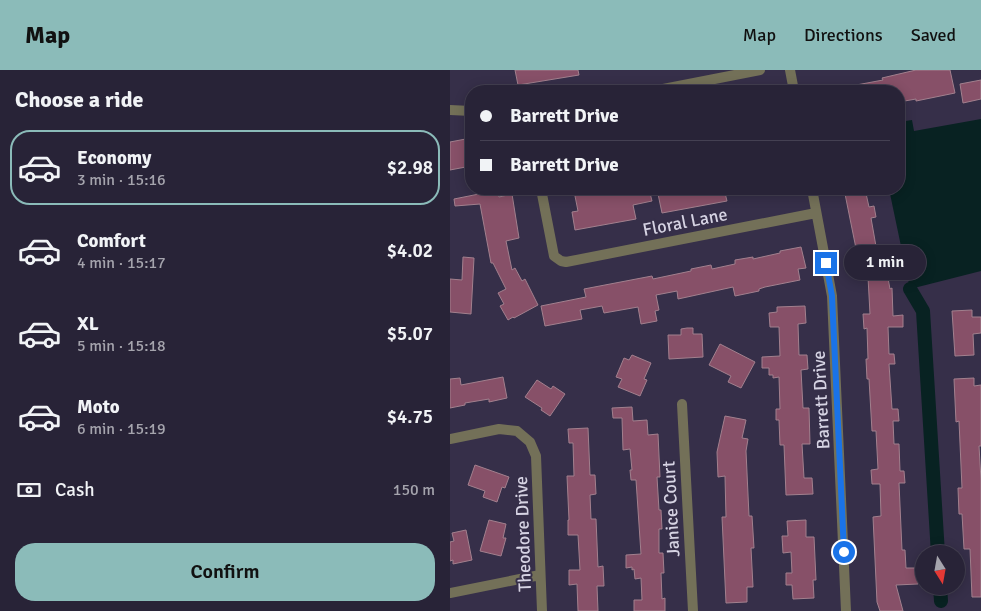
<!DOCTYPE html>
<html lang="en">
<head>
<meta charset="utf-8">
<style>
  :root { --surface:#282337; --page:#342f42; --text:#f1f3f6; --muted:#a5a4ad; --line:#444052; --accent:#8bbbb9 }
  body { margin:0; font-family:Signika,sans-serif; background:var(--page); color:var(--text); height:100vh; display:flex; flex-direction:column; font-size:19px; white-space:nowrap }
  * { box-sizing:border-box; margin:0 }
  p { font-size:16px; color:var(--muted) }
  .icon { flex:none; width:28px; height:28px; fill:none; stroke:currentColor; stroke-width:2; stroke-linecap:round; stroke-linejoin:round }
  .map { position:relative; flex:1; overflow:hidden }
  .side { display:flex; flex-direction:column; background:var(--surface); width:450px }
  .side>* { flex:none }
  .banner { position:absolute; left:15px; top:15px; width:440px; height:110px; border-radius:20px; box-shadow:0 2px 12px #0003,0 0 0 1px var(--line); display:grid; align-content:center; height:110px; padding:0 15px; background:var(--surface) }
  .needle { width:32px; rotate:169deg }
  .tools { position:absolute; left:465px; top:475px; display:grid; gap:10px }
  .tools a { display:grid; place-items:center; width:50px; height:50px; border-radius:50%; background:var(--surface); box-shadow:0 2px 12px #0003,0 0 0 1px var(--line); font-size:25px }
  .end { position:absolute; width:22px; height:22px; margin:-11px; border:6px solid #1a73e8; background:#fff; box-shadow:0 0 0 2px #fff }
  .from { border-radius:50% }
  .bubble { position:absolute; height:35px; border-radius:18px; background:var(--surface); box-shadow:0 2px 12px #0003,0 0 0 1px var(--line); font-size:16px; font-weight:600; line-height:35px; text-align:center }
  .banner b { display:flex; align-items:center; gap:18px; height:48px; font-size:19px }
  .banner b+b { border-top:1px solid var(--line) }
  .banner i { width:12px; height:12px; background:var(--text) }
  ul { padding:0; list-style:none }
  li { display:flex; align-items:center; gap:15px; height:75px; margin:0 10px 8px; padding:0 5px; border:2px solid transparent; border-radius:20px }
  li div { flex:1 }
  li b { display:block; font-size:19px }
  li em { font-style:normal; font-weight:600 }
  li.current { border-color:var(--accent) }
  li>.icon { width:45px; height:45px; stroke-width:1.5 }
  h2 { padding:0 15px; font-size:22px; line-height:60px }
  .pay { display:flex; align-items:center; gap:12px; height:55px; padding:0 15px; font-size:19px }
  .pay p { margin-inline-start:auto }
  .action { display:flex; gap:10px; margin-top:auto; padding:10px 15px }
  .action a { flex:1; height:58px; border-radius:20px; background:var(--accent); color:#111; font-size:20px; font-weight:600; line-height:58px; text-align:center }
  header { display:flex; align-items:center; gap:30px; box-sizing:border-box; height:70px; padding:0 25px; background:var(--accent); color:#111 }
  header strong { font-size:24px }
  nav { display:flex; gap:28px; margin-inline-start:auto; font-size:18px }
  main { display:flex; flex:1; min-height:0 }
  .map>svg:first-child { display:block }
</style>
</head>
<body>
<header>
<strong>Map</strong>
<nav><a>Map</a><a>Directions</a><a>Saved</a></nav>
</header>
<main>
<section class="side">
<h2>Choose a ride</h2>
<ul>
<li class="current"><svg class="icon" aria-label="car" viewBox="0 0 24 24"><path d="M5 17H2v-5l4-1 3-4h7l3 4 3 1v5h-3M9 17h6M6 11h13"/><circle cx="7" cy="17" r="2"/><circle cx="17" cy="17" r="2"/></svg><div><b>Economy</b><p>3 min · 15:16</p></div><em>$2.98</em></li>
<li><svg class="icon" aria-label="car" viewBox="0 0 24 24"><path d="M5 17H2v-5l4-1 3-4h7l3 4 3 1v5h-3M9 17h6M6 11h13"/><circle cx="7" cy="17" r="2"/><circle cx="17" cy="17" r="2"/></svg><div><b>Comfort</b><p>4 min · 15:17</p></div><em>$4.02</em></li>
<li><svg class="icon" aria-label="car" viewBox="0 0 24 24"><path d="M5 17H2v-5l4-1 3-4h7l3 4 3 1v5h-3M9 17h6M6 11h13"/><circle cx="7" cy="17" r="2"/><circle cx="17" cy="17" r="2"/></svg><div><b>XL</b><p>5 min · 15:18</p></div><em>$5.07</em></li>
<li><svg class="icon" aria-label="car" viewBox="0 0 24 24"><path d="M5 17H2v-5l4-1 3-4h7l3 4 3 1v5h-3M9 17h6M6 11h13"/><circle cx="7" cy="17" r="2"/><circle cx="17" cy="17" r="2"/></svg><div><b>Moto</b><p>6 min · 15:19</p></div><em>$4.75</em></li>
</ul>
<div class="pay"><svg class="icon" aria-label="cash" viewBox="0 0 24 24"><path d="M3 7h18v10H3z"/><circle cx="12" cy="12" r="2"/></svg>Cash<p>150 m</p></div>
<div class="action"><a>Confirm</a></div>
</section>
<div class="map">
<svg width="531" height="541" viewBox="0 0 531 541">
  <rect width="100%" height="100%" fill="#362f49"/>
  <path fill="#082222" d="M531,49V201L460,219L439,119H449V52L462,50L464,61Z"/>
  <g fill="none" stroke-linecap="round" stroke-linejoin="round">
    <path stroke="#082222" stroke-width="14" d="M460,219L473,241L488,484
      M490,516L491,531"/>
  </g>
  <path fill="#875068" stroke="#a2808e" d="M65,0H128L129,5L68,15Z
    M466,0H500L505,23L466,31V29L449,32V21H402L401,16L433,10L432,8Z
    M531,10V29L513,33L510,14Z
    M21,68V96L0,100V72Z
    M28,119H47L49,127L62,124L69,168L56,171L62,200L65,198L72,211L75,209L88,235L64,248L63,247L58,250L50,236L54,234L48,223L56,219L43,193H41L30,134L5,136L4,129L29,124Z
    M136,119H145L146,123L167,119H199L202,131L183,135L186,149L125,160L122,142L128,141L124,121Z
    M229,119H274L277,131L212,143L208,124L229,120Z
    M394,119H415L419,137L424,136L426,147L421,148L427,182L433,181L440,219L442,218L443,246L453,245V257H438L439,284H444L445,294H439L442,339H448L449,351H443L444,374H449L450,401H454L455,413H449L452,480H455L456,498H467L468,514L446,515L453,541H430L427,532L423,447L431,446L430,414H422L421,400L428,399L426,361H422L419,309H417L416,289H418L417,258L414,259L413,244H420L418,207L412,208Z
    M351,177L356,198L348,199L350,210L315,217L309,219V221L285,226L283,217L228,229L227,221L206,225L209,240L205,241L207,251L191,254L188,237L154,243L152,236L130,240L132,249L95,256L91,236L136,227L134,219L202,206L203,209L241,201V199L261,195L262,199L285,194V190L303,187V189L330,183V181Z
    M13,187L24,188L21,244L0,242V209L12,210Z
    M355,236L356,253L348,254L349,285H357L358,299L351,300L353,338H359L360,374H352L354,408H362L363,424L336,425L334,375H330L329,350H326V339H330L329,307L323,308V305H319V298H312V287L330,286L329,257H320L319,243L327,242V237Z
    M522,240V247H531V263L523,264L524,285L505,286L502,241Z
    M237,258H243V264H252L253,287L219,289L218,265H231V259Z
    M270,274L305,292L291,318L278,312L281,306L259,295Z
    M182,285L201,293L194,309L197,310L190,326L168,317L172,309L166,307L174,288L179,290Z
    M53,307L57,328L39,332V329L15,333V335L0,338V309L10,308L11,315Z
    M524,308V316L531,315V376H529L531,410V527H522L520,479H514L512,444H509L508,418H512L509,351L506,352L504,309Z
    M87,310L101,319L103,316L115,324L100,346L91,340L92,338L75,327Z
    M182,337L183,351L197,350L198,365L208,364L210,407H207L209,440H211L212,459H209V483H213L214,503H211L212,529L215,528V541H184V530H192L191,508L185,509L184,499L182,500V497L176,498V485L191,484L186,410H181L180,400H182L180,379L173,380L172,348H163L162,338Z
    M275,346L296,350L292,368L298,369L296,381L299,446H302L304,478H301L303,517H297V532L276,533L272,447H276L275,406L268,407L267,382Z
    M138,358L140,405H145L146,424L140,425L141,449H146L148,497L153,496L154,516H147L148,541H128L127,514L119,515V500H130L128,465H118V450H119L117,406H124L123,373H119L118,359Z
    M25,395L59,407L55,418L52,417L47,432L33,427L35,421L18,415Z
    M39,450L56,454L53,468H56L51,486L30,481Z
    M356,450V467H364L366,510H363L364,528L343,529L342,515H336V503H342L341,482L333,483L332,466H338L337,451Z
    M16,460L22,490L3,494V490L0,491V472L4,471L2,463Z"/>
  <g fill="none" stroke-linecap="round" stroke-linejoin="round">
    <path stroke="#737058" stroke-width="10" d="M340,0L344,21
      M203,21L310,0
      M0,40L21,41
      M91,119L104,186L111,191L116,192L366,143
      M362,119L382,226L396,541
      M232,334L243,541
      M0,369L49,359L67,361L80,372L86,386L92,541
      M0,523L90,505"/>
  </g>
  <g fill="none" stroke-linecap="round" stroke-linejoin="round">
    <path stroke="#1a73e8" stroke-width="6" d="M376,193L382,226L394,482"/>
  </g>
  <g text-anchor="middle" stroke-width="4" stroke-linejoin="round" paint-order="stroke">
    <g font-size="18" fill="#d6d3e3" stroke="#362f49">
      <text transform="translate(235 152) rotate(-11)" y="6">Floral Lane</text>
      <text transform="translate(371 330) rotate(-93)" y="6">Barrett Drive</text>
      <text transform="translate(221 439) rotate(-93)" y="6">Janice Court</text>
      <text transform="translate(73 464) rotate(-92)" y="6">Theodore Drive</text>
    </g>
  </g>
</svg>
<div class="tools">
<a><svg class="needle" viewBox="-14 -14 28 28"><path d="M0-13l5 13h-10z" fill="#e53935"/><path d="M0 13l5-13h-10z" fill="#a5a4ad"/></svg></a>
</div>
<i class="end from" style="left:394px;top:482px"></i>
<i class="end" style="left:376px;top:193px"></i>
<div class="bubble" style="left:394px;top:175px;width:82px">1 min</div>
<div class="banner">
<b><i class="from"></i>Barrett Drive</b>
<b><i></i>Barrett Drive</b>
</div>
</div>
</main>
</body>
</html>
